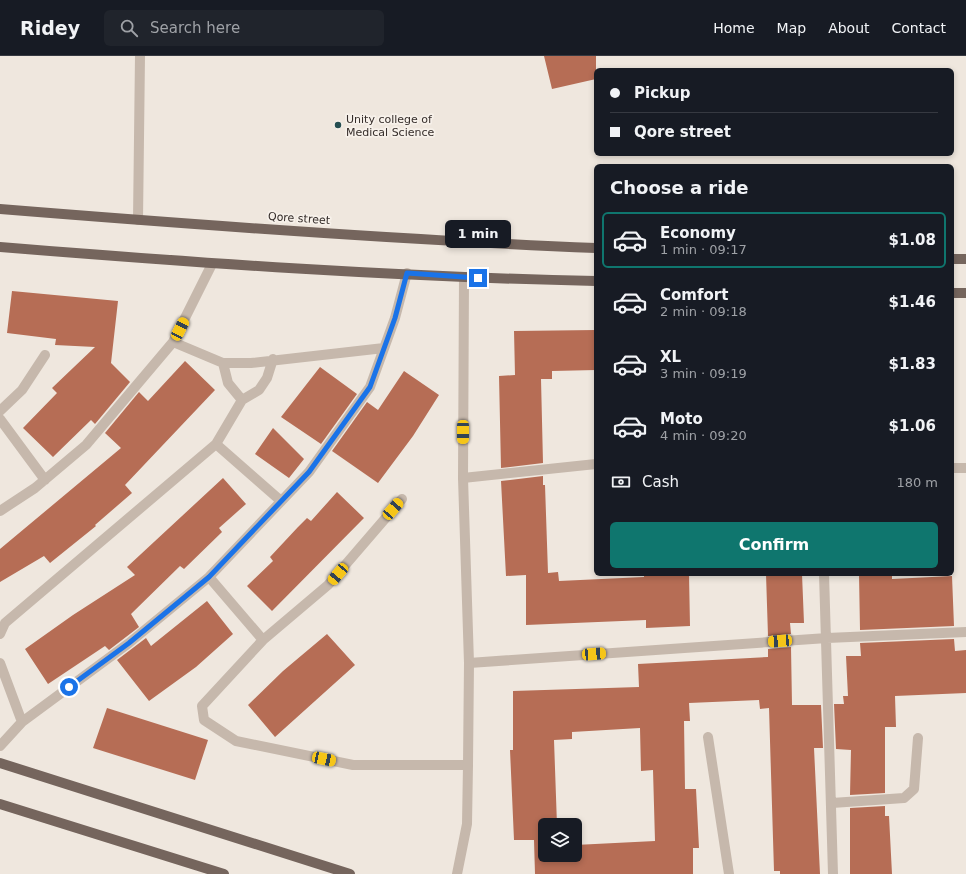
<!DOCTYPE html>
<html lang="en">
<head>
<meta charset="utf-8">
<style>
  :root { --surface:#171b24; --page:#20242c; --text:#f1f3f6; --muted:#9ea1a6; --line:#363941; --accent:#0f766e }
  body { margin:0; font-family:"DejaVu Sans",sans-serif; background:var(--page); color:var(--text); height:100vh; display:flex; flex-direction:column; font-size:15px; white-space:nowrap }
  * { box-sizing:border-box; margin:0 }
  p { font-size:13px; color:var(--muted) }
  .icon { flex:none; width:22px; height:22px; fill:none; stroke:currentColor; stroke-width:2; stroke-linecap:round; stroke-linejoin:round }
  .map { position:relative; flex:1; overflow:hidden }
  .drawer { position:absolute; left:594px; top:108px; width:360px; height:412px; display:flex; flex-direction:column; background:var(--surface); border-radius:6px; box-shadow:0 2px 6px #0003 }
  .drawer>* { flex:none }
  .banner { position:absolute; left:594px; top:12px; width:360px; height:88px; border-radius:6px; box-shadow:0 2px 6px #0003; display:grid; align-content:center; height:88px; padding:0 16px; background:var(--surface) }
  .tools { position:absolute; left:538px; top:762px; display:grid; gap:8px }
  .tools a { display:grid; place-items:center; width:44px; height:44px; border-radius:6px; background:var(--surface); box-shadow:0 2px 6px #0003; font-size:20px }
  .end { position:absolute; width:18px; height:18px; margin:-9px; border:5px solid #1a73e8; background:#fff; box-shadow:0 0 0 2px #fff }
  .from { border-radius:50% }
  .bubble { position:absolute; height:28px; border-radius:6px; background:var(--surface); box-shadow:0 2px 6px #0003; font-size:13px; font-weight:600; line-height:28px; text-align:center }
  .car { position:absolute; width:12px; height:24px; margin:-12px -6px; border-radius:5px; box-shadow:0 0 3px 1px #0007; background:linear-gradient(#f5c518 24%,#345 0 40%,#f5c518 0 76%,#345 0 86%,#f5c518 0) }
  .banner b { display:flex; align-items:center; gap:14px; height:38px; font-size:15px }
  .banner b+b { border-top:1px solid var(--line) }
  .banner i { width:10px; height:10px; background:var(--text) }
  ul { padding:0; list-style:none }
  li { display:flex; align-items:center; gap:12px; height:56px; margin:0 8px 6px; padding:0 8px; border:2px solid transparent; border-radius:6px }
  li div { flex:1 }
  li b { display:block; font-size:15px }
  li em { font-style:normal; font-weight:600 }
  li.active { border-color:var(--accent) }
  li>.icon { width:36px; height:36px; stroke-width:1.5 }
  h2 { padding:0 16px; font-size:18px; line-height:48px }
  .pay { display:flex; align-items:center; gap:10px; height:44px; padding:0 16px; font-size:15px }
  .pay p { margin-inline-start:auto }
  .cta { display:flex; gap:8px; margin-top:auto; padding:8px 16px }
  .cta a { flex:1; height:46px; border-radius:6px; background:var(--accent); color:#fff; font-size:16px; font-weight:600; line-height:46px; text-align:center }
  header { display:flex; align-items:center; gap:24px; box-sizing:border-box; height:56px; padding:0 20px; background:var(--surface); border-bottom:1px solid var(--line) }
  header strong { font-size:19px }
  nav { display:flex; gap:22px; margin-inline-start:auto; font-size:14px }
  .search { width:280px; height:36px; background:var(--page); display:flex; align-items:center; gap:10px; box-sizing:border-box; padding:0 14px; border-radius:6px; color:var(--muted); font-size:15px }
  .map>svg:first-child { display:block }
</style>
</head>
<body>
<header>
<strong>Ridey</strong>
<div class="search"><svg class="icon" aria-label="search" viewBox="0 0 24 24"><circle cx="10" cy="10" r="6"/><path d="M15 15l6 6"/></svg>Search here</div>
<nav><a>Home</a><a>Map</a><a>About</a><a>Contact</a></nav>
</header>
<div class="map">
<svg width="966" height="818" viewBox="0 0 966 818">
  <rect width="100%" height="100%" fill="#efe7de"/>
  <path fill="#b66d55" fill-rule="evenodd" d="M544,0H596V23L552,33Z
    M12,235L118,245L111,307L130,326L95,368L91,364L53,401L23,372L57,337L52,332L95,291L55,289L56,283L7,277Z
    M596,274V314L552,315V323H541L543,407L501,412L499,320L515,319L514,275Z
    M185,305L215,334L125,429L132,437L95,469L96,470L50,507L44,500L0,526V493L121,392L105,377L139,336L148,345Z
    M320,311L357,338L321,388L281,361Z
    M404,315L439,339L413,380L378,427L332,395L367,346L378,354Z
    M273,372L304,403L289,422L255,398Z
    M543,420V429H545L548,517L558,516L559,525L644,521V518H689L690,570L646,572V564L526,569V519L506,520L501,425Z
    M223,422L246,448L219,472L222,476L184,513L180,510L131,558L139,571L109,594L105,590L48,628L25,593L73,559L135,519L127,511Z
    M337,436L364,462L272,555L247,530L273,505L270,501L298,471L307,462L311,465Z
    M766,518H802L804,567H790L791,578L768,580Z
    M859,518H892V523L952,520L954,570L860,574Z
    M207,545L233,578L196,611L149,645L117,604L146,582L151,590Z
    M327,578L355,609L275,681L248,649L283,615Z
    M954,583L955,595L966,594V637L895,640L896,671H885V737L850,739L851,694L836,693L834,648H844L843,640H848L846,600H861L860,587Z
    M791,591L792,649H821L823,692H814L820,818H780V815H774L769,652L760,653L759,644L689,647L690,665H684L685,733H696L699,792H693V818H535L534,784H514L510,694H513V635L639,631L638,608L768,601V593ZM640,672L641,715L653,714L655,785L575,789V799H545V769H557L554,684L572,683V676Z
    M107,652L208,684L195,724L93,692Z
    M885,750V760H889L892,818H850V752Z"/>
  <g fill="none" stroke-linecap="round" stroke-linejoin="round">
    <path stroke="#c6b8ac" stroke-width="10" d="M138,164L140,0
      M173,286L223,307H251L384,292
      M223,307L228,327L242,344
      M0,355L22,334L45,299
      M0,363L45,424
      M216,388L281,445
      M952,412H966
      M463,422L596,408
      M402,443L328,529L263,584L202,650L204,664L236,685L353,709H468
      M0,455L35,432L86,389L173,286L212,208
      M824,518L833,818
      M209,521L263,584
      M0,578L5,567L216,388L242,344L259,334L267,322L273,303
      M0,607L22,666
      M469,607L827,582L966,576
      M708,681L729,818
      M0,690L22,666L129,587L209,521L309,416L370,331L395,262L407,217
      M832,747L904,742L914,733L918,682"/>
    <path stroke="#c6b8ac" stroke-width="10" d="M457,818L467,768L468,709L469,607L463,422L464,222"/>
    <path stroke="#75655d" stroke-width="10" d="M0,153C198,169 397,184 596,192
      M0,191C198,207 397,221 596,225
      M952,203H966
      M952,237H966
      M0,707L350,818
      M0,748L224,818"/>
  </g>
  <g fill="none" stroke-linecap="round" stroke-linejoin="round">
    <path stroke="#1a73e8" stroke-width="5" d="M69,631L129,587L209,521L309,416L370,331L395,262L407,217L478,222"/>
  </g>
  <circle fill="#254e51" stroke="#f7f1ea" stroke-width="1.5" cx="338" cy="69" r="4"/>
  <g text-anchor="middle" stroke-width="3.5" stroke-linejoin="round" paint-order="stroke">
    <g font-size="11" fill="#352d2a" stroke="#f7f1ea" text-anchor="start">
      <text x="346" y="67">Unity college of<tspan x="346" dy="13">Medical Science</tspan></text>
    </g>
    <g font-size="11" fill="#352d2a" stroke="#f7f1ea">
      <text transform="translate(299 162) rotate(4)" y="4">Qore street</text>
    </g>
  </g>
</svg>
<div class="tools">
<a><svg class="icon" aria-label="layers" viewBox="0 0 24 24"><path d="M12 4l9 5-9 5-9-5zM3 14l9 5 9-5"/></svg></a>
</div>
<i class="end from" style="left:69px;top:631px"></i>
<i class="end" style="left:478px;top:222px"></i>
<div class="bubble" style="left:445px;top:164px;width:66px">1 min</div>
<i class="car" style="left:180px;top:273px;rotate:27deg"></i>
<i class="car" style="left:463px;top:376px;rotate:180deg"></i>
<i class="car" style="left:393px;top:453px;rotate:41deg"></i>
<i class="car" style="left:338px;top:518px;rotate:220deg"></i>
<i class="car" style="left:780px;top:585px;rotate:266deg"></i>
<i class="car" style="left:594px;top:598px;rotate:86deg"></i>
<i class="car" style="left:324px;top:703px;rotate:102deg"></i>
<div class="banner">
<b><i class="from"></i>Pickup</b>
<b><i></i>Qore street</b>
</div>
<section class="drawer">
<h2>Choose a ride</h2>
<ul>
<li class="active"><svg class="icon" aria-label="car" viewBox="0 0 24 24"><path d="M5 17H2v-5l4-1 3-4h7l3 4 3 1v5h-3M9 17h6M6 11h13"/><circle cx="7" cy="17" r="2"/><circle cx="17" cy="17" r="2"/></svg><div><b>Economy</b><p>1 min · 09:17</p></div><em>$1.08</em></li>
<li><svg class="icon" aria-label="car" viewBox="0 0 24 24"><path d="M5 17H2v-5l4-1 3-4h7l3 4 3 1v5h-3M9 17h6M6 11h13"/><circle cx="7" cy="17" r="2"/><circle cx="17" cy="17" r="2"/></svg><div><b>Comfort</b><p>2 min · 09:18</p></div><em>$1.46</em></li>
<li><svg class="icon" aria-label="car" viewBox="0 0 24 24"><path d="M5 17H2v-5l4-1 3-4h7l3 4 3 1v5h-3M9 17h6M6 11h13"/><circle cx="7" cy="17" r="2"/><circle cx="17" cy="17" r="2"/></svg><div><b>XL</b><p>3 min · 09:19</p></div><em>$1.83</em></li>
<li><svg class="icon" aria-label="car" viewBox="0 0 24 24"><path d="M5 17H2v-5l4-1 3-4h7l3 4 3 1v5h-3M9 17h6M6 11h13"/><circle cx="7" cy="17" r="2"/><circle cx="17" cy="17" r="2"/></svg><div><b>Moto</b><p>4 min · 09:20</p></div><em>$1.06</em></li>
</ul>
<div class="pay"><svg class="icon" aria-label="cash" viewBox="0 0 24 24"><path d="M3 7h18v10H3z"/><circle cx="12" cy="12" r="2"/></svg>Cash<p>180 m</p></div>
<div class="cta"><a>Confirm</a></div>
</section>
</div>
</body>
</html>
